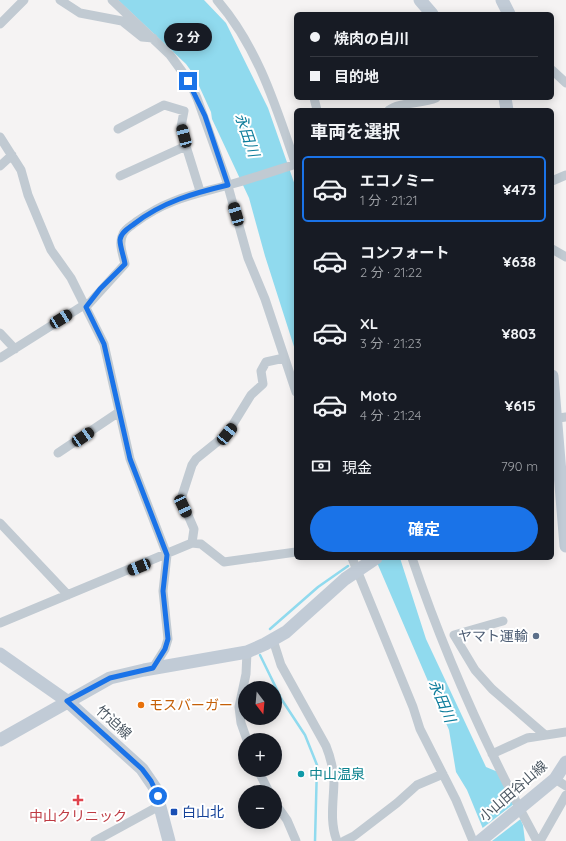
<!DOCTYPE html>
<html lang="ja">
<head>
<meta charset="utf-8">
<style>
  :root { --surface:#171b24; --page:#242831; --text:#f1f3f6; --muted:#9ea1a6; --line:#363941; --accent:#1a73e8 }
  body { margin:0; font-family:Quicksand,"Noto Sans JP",sans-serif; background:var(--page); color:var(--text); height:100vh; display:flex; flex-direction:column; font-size:15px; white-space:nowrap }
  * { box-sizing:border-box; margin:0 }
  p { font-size:13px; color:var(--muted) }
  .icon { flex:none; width:22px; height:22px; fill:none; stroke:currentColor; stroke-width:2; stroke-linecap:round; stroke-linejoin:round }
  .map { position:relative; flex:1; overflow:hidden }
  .panel { position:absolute; left:294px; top:108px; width:260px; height:452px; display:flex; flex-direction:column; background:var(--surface); border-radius:6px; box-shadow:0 2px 10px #0003 }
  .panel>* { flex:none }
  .guide { position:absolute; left:294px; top:12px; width:260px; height:88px; border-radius:6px; box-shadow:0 2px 10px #0003; display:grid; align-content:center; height:88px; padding:0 16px; background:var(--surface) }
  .needle { width:26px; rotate:164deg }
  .buttons { position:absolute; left:238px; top:681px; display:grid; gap:8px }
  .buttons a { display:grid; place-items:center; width:44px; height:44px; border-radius:50%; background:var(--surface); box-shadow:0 2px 10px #0003; font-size:20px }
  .end { position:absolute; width:18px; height:18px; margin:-9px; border:5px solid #1a73e8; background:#fff; box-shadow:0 0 0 2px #fff }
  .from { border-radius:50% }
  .bubble { position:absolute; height:28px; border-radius:14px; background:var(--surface); box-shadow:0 2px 10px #0003; font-size:13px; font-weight:700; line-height:28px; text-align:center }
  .car { position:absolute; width:12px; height:24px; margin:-12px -6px; border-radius:5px; box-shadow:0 0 3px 1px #0007; background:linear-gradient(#222 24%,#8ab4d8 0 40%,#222 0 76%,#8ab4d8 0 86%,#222 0) }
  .guide b { display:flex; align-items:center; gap:14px; height:38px; font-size:15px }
  .guide b+b { border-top:1px solid var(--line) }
  .guide i { width:10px; height:10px; background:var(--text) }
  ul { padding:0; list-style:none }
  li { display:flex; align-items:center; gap:12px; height:66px; margin:0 8px 6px; padding:0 8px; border:2px solid transparent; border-radius:6px }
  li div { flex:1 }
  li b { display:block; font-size:15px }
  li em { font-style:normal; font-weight:700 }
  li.on { border-color:var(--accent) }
  li>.icon { width:36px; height:36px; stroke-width:1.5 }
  h2 { padding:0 16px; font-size:18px; line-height:48px }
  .pay { display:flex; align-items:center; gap:10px; height:44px; padding:0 16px; font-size:15px }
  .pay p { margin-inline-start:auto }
  .action { display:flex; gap:8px; margin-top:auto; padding:8px 16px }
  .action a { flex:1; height:46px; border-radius:24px; background:var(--accent); color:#fff; font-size:16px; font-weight:700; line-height:46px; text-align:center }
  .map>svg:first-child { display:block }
</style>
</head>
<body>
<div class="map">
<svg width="566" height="841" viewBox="0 0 566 841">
  <rect width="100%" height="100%" fill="#f5f3f3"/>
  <path fill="#90daee" d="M118,0H204L226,23L268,108L296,188V353L265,256L249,198L212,119L211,112L194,75L186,64Z
    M375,558H400L426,639L486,767L498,772L523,825L525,841H488L467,790L456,772L449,730Z"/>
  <path fill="#f5f3f3" d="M515,803L522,818L492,841H485L480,830Z"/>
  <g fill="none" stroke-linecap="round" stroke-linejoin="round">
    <path stroke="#90daee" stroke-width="2.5" d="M270,629L318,587L348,566
      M260,655L282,700L305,735L317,765L315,841"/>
    <path stroke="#c1cad2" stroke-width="9" d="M60,0L80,13L122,21L142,37L153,38
      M112,0L170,55L189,81L197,98L226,179L248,258L265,299L296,392
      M217,0C258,47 276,107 296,165
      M0,24L24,0
      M552,70L566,83
      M314,98L317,110
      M389,110C399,102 423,104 436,98
      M118,129L164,105L184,111L181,127L186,146
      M0,137L21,170L28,195L51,250L71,278L104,344L130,459L167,555L163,591L168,639L165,649L153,668
      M0,166L12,155
      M120,176L186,146L200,191
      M552,181L566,175
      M552,249L566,257
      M86,307L125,264C123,255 118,243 123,234C125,229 131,226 136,222C169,198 194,195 232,184C253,178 274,171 296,164
      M0,333L15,349
      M0,358L84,305
      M552,419L566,417
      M58,453L119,412
      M0,523L68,595
      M192,543L194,529L181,499L192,465L196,459L227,434L251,395L263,384L261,371L266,362L284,358
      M352,558L413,707L420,729L456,800L473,841
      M412,558C445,656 488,751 537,841
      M503,621L454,635L475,670L492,689L545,735
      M0,623L192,543L201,544L224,562L296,552
      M273,640L281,665L326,746C330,756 333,768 334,779C334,800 329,821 337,841
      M247,652L246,674L239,707L241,723L247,740
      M492,754L527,738L566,732
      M258,770L269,792
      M555,779L566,786
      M275,803L287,820L296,841
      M95,841L161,805
      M344,841L354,836L397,803L417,785L443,774
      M540,841L566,795"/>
    <path stroke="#c1cbd6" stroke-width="13" d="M420,0L432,14
      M502,0L509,14
      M505,98L507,110
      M552,376L566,546
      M0,654L67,701L142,769L155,788L169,841
      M0,740L110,678L144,670L247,652L265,644L286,632L345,579L376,558
      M480,841L555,779L566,762"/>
  </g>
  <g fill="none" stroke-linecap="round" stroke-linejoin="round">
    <path stroke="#1a73e8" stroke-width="5" d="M158,796L151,781L142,769L67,701L110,678L153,668L165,649L168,639L163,591L167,555L130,459L104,344L86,307L100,289L125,264C124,257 120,247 120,240C121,232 129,228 134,224C162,202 194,193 228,185L205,116L188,81"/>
  </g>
  <circle fill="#5c6f8a" stroke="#fff" stroke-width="1.5" cx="536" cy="636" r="4"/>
  <circle fill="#e8710a" stroke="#fff" stroke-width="1.5" cx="141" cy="705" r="4"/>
  <circle fill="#0f9aa8" stroke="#fff" stroke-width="1.5" cx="301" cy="774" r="4"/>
  <path fill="#e0444e" stroke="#fff" stroke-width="1.5" d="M76 794h4v4h4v4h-4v4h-4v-4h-4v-4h4z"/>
  <rect fill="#1a4fb4" stroke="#fff" stroke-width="1.5" x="170" y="808" width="8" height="8" rx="2"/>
  <g text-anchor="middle" stroke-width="4" stroke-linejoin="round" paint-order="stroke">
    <g font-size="14" fill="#4e5e75" stroke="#fff" text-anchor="end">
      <text x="528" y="641">ヤマト運輸</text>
    </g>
    <g font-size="14" fill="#c56008" stroke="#fff" text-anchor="start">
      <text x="149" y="710">モスバーガー</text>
    </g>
    <g font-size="14" fill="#4a5661" stroke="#fff">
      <text transform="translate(114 722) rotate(42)" y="5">竹迫線</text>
      <text transform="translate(513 791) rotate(-41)" y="5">小山田谷山線</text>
    </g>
    <g font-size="14" fill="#0d838f" stroke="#fff" text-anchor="start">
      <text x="309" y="779">中山温泉</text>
    </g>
    <g font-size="14" fill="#164399" stroke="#fff" text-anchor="start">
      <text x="182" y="817">白山北</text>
    </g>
    <g font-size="14" fill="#be3a42" stroke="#fff">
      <text x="78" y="821">中山クリニック</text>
    </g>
    <g font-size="15" font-style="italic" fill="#0c7c9b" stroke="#fff">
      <text transform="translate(247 135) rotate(71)" y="5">永田川</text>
      <text transform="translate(442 701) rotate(67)" y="5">永田川</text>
    </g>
  </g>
</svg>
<div class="buttons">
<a><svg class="needle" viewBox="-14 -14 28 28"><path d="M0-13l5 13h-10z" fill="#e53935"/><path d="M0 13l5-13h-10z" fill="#9ea1a6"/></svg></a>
<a>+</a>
<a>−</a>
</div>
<i class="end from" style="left:158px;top:796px"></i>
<i class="end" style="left:188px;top:81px"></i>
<div class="bubble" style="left:164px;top:23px;width:48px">2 分</div>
<i class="car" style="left:184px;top:136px;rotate:345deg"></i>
<i class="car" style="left:236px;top:214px;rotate:344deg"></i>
<i class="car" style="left:61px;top:319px;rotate:58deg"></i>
<i class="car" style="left:227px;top:434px;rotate:39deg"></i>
<i class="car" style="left:83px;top:437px;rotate:56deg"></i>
<i class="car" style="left:183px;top:506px;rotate:155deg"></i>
<i class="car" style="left:139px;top:567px;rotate:248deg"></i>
<div class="guide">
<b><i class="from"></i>焼肉の白川</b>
<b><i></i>目的地</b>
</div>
<section class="panel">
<h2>車両を選択</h2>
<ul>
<li class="on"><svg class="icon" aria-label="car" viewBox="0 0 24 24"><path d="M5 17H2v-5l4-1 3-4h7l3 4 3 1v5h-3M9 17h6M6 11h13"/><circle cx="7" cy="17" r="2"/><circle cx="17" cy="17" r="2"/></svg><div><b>エコノミー</b><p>1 分 · 21:21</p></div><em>¥473</em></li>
<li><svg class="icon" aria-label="car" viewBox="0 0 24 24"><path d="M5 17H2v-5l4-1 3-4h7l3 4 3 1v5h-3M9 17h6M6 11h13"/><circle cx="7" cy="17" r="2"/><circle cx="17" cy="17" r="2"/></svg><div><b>コンフォート</b><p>2 分 · 21:22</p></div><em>¥638</em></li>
<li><svg class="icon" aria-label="car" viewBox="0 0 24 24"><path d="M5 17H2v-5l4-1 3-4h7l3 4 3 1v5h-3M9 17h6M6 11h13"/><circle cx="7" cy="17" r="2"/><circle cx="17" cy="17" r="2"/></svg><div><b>XL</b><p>3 分 · 21:23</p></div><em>¥803</em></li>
<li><svg class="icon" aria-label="car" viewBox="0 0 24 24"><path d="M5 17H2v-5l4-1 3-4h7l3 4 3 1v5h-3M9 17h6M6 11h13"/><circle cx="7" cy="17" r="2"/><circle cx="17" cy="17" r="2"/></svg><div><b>Moto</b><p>4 分 · 21:24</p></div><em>¥615</em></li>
</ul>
<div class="pay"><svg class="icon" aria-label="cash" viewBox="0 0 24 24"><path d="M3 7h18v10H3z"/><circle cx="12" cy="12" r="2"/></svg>現金<p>790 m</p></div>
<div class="action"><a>確定</a></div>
</section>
</div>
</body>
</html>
